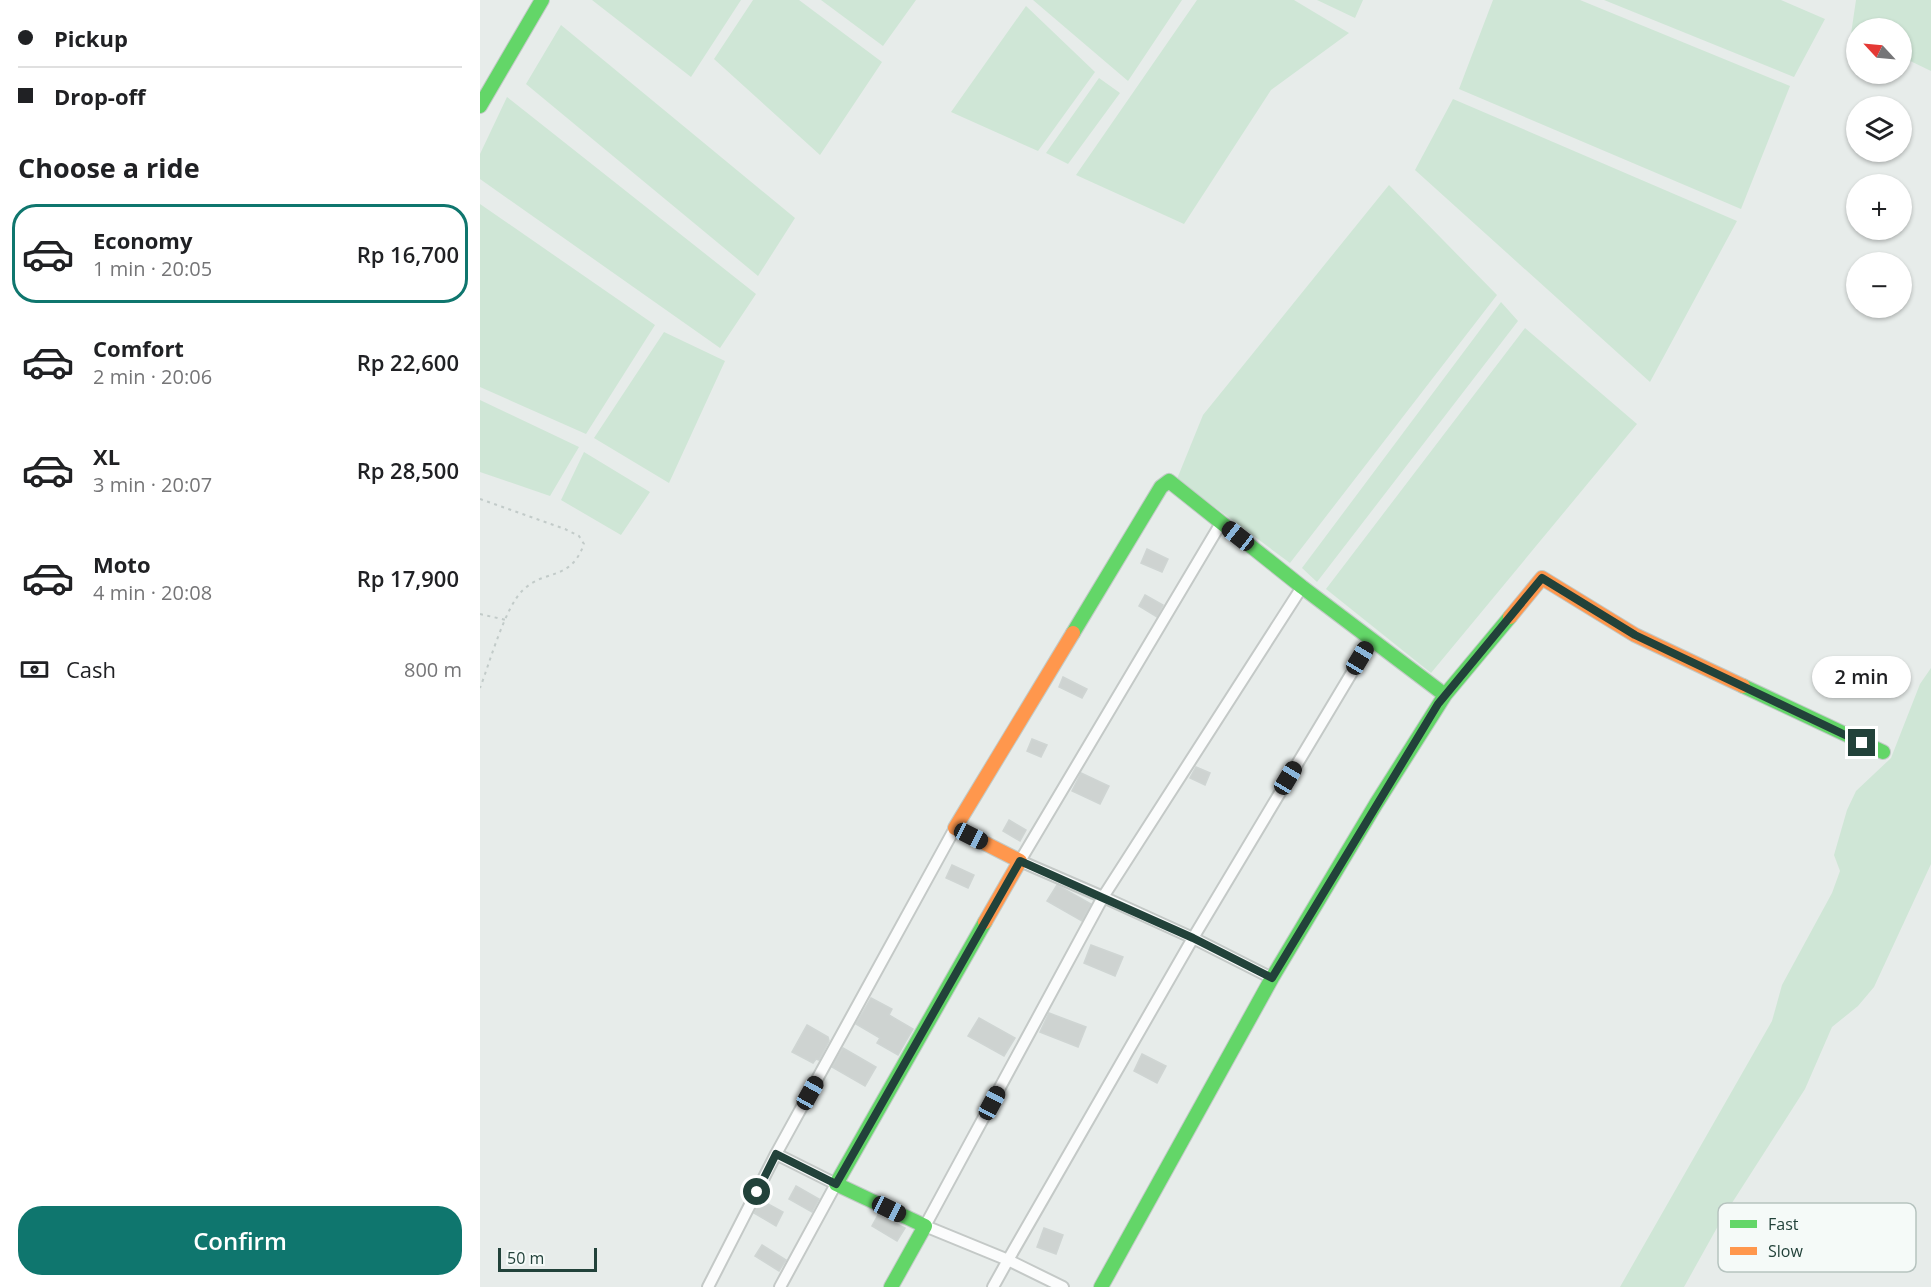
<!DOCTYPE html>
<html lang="en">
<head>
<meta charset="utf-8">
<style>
  :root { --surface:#fff; --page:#f6f6f6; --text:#202124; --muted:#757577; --line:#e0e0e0; --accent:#0f766e }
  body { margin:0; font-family:"Open Sans",sans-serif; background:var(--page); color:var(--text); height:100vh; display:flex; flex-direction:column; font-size:22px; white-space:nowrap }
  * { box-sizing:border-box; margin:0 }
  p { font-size:20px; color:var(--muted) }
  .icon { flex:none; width:33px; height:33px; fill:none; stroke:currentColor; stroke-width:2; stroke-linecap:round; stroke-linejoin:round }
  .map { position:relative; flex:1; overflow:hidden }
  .drawer { display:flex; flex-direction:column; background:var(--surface); width:480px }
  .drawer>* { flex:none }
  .hud { display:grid; align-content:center; height:132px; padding:0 18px; background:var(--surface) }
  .needle { width:39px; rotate:296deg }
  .buttons { position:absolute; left:1366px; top:18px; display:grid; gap:12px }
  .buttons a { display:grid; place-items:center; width:66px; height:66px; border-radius:50%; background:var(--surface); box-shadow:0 2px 4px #0004; font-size:30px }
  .scale { position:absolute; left:18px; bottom:15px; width:99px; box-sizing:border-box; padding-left:6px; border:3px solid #22423a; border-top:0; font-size:16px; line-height:21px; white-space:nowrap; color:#22423a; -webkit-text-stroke:4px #f5faf8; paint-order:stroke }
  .end { position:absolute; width:27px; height:27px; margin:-14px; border:8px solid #22423a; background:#fff; box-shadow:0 0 0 3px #fff }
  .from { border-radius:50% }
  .bubble { position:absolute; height:42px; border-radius:21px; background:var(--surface); box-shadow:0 2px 4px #0004; font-size:20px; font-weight:600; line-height:42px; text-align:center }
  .car { position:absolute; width:18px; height:36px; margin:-18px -9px; border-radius:8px; box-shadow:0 0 4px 2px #0007; background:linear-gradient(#222 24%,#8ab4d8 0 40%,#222 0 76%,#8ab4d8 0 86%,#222 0) }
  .hud b { display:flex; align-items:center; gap:21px; height:57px; font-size:22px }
  .hud b+b { border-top:2px solid var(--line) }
  .hud i { width:15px; height:15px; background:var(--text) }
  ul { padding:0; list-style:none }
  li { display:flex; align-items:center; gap:18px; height:99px; margin:0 12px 9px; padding:0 6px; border:3px solid transparent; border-radius:24px }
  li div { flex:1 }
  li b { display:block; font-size:22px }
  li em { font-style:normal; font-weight:600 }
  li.selected { border-color:var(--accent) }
  li>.icon { width:54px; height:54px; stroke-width:1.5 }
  h2 { padding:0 18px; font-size:27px; line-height:72px }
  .pay { display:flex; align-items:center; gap:15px; height:66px; padding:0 18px; font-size:22px }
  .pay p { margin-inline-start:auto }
  .action { display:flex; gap:12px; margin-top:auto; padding:12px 18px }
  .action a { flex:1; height:69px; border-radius:24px; background:var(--accent); color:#fff; font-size:24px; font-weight:600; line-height:69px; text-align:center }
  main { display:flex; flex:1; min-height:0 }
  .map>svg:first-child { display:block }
</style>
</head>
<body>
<main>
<section class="drawer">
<div class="hud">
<b><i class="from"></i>Pickup</b>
<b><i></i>Drop-off</b>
</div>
<h2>Choose a ride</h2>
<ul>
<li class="selected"><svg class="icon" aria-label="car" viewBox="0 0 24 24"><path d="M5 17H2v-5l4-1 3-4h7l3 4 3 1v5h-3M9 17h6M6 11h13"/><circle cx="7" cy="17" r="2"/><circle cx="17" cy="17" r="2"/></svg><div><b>Economy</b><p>1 min · 20:05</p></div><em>Rp 16,700</em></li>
<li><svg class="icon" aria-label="car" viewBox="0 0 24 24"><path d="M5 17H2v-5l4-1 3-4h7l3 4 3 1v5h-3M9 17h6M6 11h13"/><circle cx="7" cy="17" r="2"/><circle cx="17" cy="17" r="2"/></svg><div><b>Comfort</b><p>2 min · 20:06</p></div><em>Rp 22,600</em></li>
<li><svg class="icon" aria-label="car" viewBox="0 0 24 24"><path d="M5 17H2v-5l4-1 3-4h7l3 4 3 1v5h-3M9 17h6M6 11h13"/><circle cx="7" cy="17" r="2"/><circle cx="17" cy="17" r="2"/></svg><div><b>XL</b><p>3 min · 20:07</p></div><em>Rp 28,500</em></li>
<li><svg class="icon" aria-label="car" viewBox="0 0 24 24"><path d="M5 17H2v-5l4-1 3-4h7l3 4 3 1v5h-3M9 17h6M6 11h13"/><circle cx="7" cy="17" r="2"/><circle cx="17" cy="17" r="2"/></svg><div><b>Moto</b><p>4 min · 20:08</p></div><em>Rp 17,900</em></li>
</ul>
<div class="pay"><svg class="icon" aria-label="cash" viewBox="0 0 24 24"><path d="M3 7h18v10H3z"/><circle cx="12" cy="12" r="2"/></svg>Cash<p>800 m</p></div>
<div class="action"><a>Confirm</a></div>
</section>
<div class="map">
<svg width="1451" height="1287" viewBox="0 0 1451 1287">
  <rect width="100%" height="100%" fill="#e7ecea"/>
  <path fill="#cfe6d6" d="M112,0H261L211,77Z
    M273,0H319L402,62L340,155L234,59Z
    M341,0H436L403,46Z
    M553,0H702L648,81Z
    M717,0H814L869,33L791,90L704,224L596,175Z
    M837,0H883L875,18Z
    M1013,0H1100L1310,86L1261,209L979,89Z
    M1124,0H1301L1345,19L1314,77Z
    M1376,0H1451V71L1422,57V28H1377V37L1371,34Z
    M546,6L615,72L558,151L471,112Z
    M81,25L315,218L278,276L46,84Z
    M619,78L640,93L588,164L566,153Z
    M27,97L276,294L240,348L0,179V154Z
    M973,99L1257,221L1170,382L935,170Z
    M909,185L1017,295L810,563L697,479L723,415Z
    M0,204L175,325L106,434L0,387Z
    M1021,302L1038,321L837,582L822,568Z
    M1045,328L1157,424L951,673L846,589Z
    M184,332L245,361L189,483L114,438Z
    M0,400L99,447L70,496L0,472Z
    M104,452L170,492L141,535L81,500Z
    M1451,668V864L1394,987L1378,1006L1352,1027L1325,1089L1243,1217L1204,1287H1140L1292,1021L1302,985L1352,893L1360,871L1354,855L1367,810L1376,791L1411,758L1440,684Z"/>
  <path fill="#ced3d1" stroke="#cfd5d3" stroke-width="1.5" d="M667,549L688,559L682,572L661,563Z
    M665,595L683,605L677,617L659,606Z
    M583,677L607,689L602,698L579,687Z
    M552,739L567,745L561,757L547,751Z
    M716,767L730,773L725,785L710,778Z
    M601,773L629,786L620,804L592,791Z
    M529,820L546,830L540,841L523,831Z
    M472,865L494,875L488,888L466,878Z
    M577,885L611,904L602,921L567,901Z
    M611,945L643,957L635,976L604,963Z
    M391,998L412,1009L409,1015L433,1029L418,1055L397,1043L400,1038L376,1024Z
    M569,1013L606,1027L598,1047L560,1032Z
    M499,1018L535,1038L524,1056L488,1036Z
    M327,1025L348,1037L349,1041L339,1060L336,1059L333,1063L312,1052Z
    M363,1048L396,1067L385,1086L352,1067Z
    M662,1054L686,1066L677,1083L654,1071Z
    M316,1186L339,1199L332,1212L309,1199Z
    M281,1200L303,1212L296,1226L274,1213Z
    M398,1215L425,1228L417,1241L392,1226Z
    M564,1228L583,1235L576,1254L557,1247Z
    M282,1245L306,1260L299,1271L275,1256Z"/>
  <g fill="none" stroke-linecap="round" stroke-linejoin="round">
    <defs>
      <path id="street" d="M792,978L713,938L892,639
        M296,1154L475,828
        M228,1287L296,1154L356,1184L300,1287
        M513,1287L528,1260L445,1226L623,897L540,861L741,523
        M583,1287L528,1260L713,938L623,897L822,587"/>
      <path id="fast" d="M0,106L62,0
        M593,633L681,487L689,481L822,587L965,695
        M1263,686L1403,752
        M411,1287L445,1226L356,1184L505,922
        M621,1287L792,978L896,804L965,695L1030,617"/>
      <path id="slow" d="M1030,617L1062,578L1155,635L1263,686
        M505,922L540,861L475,828L593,633"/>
    </defs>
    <use href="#street" stroke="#c4c9c7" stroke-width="14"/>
    <use href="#fast" stroke="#c2cac7" stroke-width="16"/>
    <use href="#slow" stroke="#c2cac7" stroke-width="16"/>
    <path stroke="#c2cbc9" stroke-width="2" stroke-dasharray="3 4.5" stroke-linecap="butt" d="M0,499L85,529L99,536L104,544C90,582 66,568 43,590C25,607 10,662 0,688
      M0,614L26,620"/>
    <use href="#street" stroke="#fbfcfc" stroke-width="10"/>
    <use href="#fast" stroke="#63d668" stroke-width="14"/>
    <use href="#slow" stroke="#ff974d" stroke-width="14"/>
  </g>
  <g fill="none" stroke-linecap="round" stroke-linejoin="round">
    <path stroke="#22423a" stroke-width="8" d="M277,1192L296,1154L356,1184L540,861L713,938L792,978L958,704L1062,578L1155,635L1382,743"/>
  </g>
  <rect x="1238" y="1203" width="198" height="69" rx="9" fill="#f5faf8" stroke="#b6c3bf" stroke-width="1.5"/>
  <rect x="1250" y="1220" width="27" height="8" fill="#63d668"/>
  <rect x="1250" y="1247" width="27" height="8" fill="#ff974d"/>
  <g font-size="16" fill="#22423a">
    <text x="1288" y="1230">Fast</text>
    <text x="1288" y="1257">Slow</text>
  </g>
</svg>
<div class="buttons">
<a><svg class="needle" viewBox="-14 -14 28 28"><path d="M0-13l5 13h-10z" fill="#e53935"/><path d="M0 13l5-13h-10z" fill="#757577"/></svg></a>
<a><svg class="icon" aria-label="layers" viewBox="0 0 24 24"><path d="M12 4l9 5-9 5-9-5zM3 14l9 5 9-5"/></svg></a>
<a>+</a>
<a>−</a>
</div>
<div class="scale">50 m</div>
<i class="end from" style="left:277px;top:1192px"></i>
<i class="end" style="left:1382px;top:743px"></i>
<div class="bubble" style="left:1332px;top:656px;width:99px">2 min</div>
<i class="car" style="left:758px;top:536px;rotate:308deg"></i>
<i class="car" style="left:880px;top:658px;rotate:31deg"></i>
<i class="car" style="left:808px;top:778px;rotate:31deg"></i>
<i class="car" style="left:491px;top:836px;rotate:117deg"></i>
<i class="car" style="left:330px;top:1093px;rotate:29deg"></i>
<i class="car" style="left:512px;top:1103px;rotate:28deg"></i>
<i class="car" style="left:409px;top:1209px;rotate:116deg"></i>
</div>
</main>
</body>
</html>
